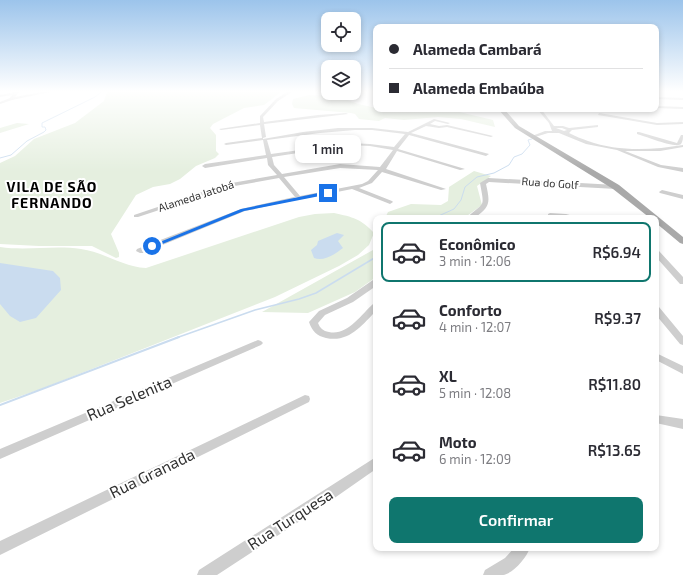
<!DOCTYPE html>
<html lang="pt">
<head>
<meta charset="utf-8">
<style>
  :root { --surface:#fff; --page:#f2f2f3; --text:#2b2b33; --muted:#7c7c81; --line:#e1e1e2; --accent:#0f766e }
  body { margin:0; font-family:"Exo 2",sans-serif; background:var(--page); color:var(--text); height:100vh; display:flex; flex-direction:column; font-size:15px; white-space:nowrap }
  * { box-sizing:border-box; margin:0 }
  p { font-size:13px; color:var(--muted) }
  .icon { flex:none; width:22px; height:22px; fill:none; stroke:currentColor; stroke-width:2; stroke-linecap:round; stroke-linejoin:round }
  .map { position:relative; flex:1; overflow:hidden }
  .drawer { position:absolute; left:373px; top:215px; width:286px; height:336px; display:flex; flex-direction:column; background:var(--surface); border-radius:8px; box-shadow:0 2px 6px #0003 }
  .drawer>* { flex:none }
  .hud { position:absolute; left:373px; top:24px; width:286px; height:88px; border-radius:8px; box-shadow:0 2px 6px #0003; display:grid; align-content:center; height:88px; padding:0 16px; background:var(--surface) }
  .buttons { position:absolute; left:321px; top:12px; display:grid; gap:8px }
  .buttons a { display:grid; place-items:center; width:40px; height:40px; border-radius:8px; background:var(--surface); box-shadow:0 2px 6px #0003; font-size:20px }
  .end { position:absolute; width:18px; height:18px; margin:-9px; border:5px solid #1a73e8; background:#fff; box-shadow:0 0 0 2px #fff }
  .from { border-radius:50% }
  .bubble { position:absolute; height:28px; border-radius:8px; background:var(--surface); box-shadow:0 2px 6px #0003; font-size:13px; font-weight:600; line-height:28px; text-align:center }
  .hud b { display:flex; align-items:center; gap:14px; height:38px; font-size:15px }
  .hud b+b { border-top:1px solid var(--line) }
  .hud i { width:10px; height:10px; background:var(--text) }
  ul { padding:7px 0 0; list-style:none }
  li { display:flex; align-items:center; gap:12px; height:60px; margin:0 8px 6px; padding:0 8px; border:2px solid transparent; border-radius:8px }
  li div { flex:1 }
  li b { display:block; font-size:15px }
  li em { font-style:normal; font-weight:600 }
  li.active { border-color:var(--accent) }
  li>.icon { width:36px; height:36px; stroke-width:1.5 }
  .button { display:flex; gap:8px; margin-top:auto; padding:8px 16px }
  .button a { flex:1; height:46px; border-radius:8px; background:var(--accent); color:#fff; font-size:16px; font-weight:600; line-height:46px; text-align:center }
  .map>svg:first-child { display:block }
</style>
</head>
<body>
<div class="map">
<svg width="683" height="575" viewBox="0 0 683 575">
  <rect width="100%" height="100%" fill="#fff"/>
  <path fill="#e5efdf" d="M107,92H281L264,105L244,108L213,124L210,128L216,135V151L219,154L215,158L196,166L180,179L170,184L153,187L136,195L111,234L119,253V257L116,258L92,246H39L0,244V163L15,156L34,139L75,123L104,101Z
    M309,95L336,96L358,104L376,108V109L403,112L455,111L493,120L495,127L461,119L438,117L404,120L385,118L379,121L359,119L355,114L351,113L294,108L292,104L293,99Z
    M17,123L29,124L0,133V128Z
    M474,171L491,176L477,186L482,205L464,218H385L388,212L411,204L441,205L448,201L449,187Z
    M334,213C353,217 361,219 374,233L369,245L358,255L339,266L275,297L41,389L0,403V247C27,251 54,245 81,249C104,252 123,267 146,268L299,217L315,214Z
    M376,243V277L355,292L308,313L262,312L373,250Z"/>
  <path fill="#cadcef" d="M337,233L344,235L338,241L343,248C335,254 324,262 314,258L311,250L317,245L318,241Z
    M0,263L53,271L60,278L61,290L36,318L20,322L10,316L0,304Z"/>
  <g fill="none" stroke-linecap="round" stroke-linejoin="round">
    <path stroke="#cadcef" stroke-width="1" d="M0,158L11,155L27,141L44,132L46,130L45,127H42V123L95,97L101,92
      M434,218L454,209L461,200L465,187L477,177L494,173L509,165L514,157L522,154L530,145L528,140L532,139"/>
    <path stroke="#cadcef" stroke-width="1.5" d="M176,338L255,310L299,299L316,293L376,257"/>
    <path stroke="#cadcef" stroke-width="2" d="M0,405L179,337"/>
    <path fill="#cecece" fill-rule="evenodd" d="M15,92H19L15,97L42,92H50L12,100L0,104V102L10,98L12,95L0,97V95Z
      M287,92H292L278,101L263,117L264,122L318,115L346,113L348,114L264,124L266,137L263,138V139L303,132L338,128H372L408,132L434,119L450,123L448,124L435,121L430,124L439,126L447,125L493,136L491,137L447,127L439,128L426,126L411,133L489,154L486,156L409,135L398,149L465,169L460,170L397,151L386,169L446,189L441,190L382,172L372,183L359,188L392,201L393,202L390,204L352,189L302,199L295,197L279,178L229,187L138,217H134V215L226,184L277,175L268,165L267,158L205,168L202,166L205,164L266,155L263,140L226,145L224,144L226,143L262,138L260,125L221,130L219,129L260,123V116L276,99ZM355,130H372L405,134L394,147L370,144L350,143L271,154L267,140L320,133ZM350,145L370,146L393,150L380,167L340,164L282,174L274,165L272,157ZM340,168L378,170L368,181L362,184L300,196L284,177Z
      M350,93H354L349,99H347Z
      M656,97L683,98V100L656,99Z
      M656,106L683,107V109L656,108Z
      M537,109H541L554,126H563L569,128L598,125V127L572,130L569,133C575,136 582,139 588,141C618,152 653,150 683,145V147L660,151H625L661,165L683,168V172L658,167L617,150L586,144L559,133H548L532,138V136L545,131H552L549,123ZM556,128H562L567,130L564,131Z
      M599,113L657,123L683,122V124L657,125L598,115Z
      M639,132L677,143L681,135H683C683,138 683,141 681,144C676,149 645,136 637,134V132Z
      M488,178L616,185L619,187L616,189L489,182L486,184C490,202 491,207 474,218H467C484,201 485,210 480,183Z
      M662,190L683,195V199L660,193L659,192Z
      M294,197L296,198V200L245,211L143,253H140L136,251L137,249L241,209Z
      M550,213L566,214L577,217L578,218L548,216V214Z
      M656,251H659L683,277V284H680L656,257Z
      M373,280H376V286L353,302L325,315L318,323C320,328 323,331 329,332C347,336 361,315 373,304L376,303V311C362,325 349,343 326,338C317,336 312,331 309,322L319,311L347,298Z
      M656,306L659,307L683,336V345L680,344L656,315Z
      M258,340L261,341L263,343L261,345L0,459V449Z
      M656,353L683,366V374L656,360Z
      M305,395L309,396L310,399L309,402L0,555V541Z
      M656,415L683,419V429L656,423Z
      M376,457V469L323,506L217,575H197L199,570Z
      M514,548H530C526,558 514,573 503,575C497,575 489,575 483,575L485,570L505,558Z"/>
    <path fill="#a9a9a9" fill-rule="evenodd" d="M498,109H504L519,126L619,185L683,237V244L680,243L656,223V218H650L613,189L515,128Z"/>
  </g>
  <linearGradient id="sky" x2="0" y2="1"><stop stop-color="#9cc4eb"/><stop offset="0.53" stop-color="#fff"/><stop offset="1" stop-color="#fff" stop-opacity="0"/></linearGradient>
  <rect width="683" height="172" fill="url(#sky)"/>
  <path fill="#1a73e8" d="M328,191L330,194L244,211L155,247L150,246L241,209Z"/>
  <g text-anchor="middle" stroke-width="4" stroke-linejoin="round" paint-order="stroke">
    <g font-size="11" fill="#313131" stroke="#fff">
      <text transform="translate(550 183) rotate(4)" y="4">Rua do Golf</text>
      <text transform="translate(196 196) rotate(-18)" y="4">Alameda Jatobá</text>
    </g>
    <g font-size="14" font-weight="bold" letter-spacing="1" fill="#000" stroke="#fff">
      <text x="52" y="192">VILA DE SÃO<tspan x="52" dy="16">FERNANDO</tspan></text>
    </g>
    <g font-size="16" fill="#313131" stroke="#fff">
      <text transform="translate(129 398) rotate(-23)" y="6">Rua Selenita</text>
      <text transform="translate(152 473) rotate(-26)" y="6">Rua Granada</text>
      <text transform="translate(290 519) rotate(-33)" y="6">Rua Turquesa</text>
    </g>
  </g>
</svg>
<div class="buttons">
<a><svg class="icon" aria-label="locate" viewBox="0 0 24 24"><circle cx="12" cy="12" r="6"/><path d="M12 2v4M12 18v4M2 12h4M18 12h4"/></svg></a>
<a><svg class="icon" aria-label="layers" viewBox="0 0 24 24"><path d="M12 4l9 5-9 5-9-5zM3 14l9 5 9-5"/></svg></a>
</div>
<i class="end from" style="left:152px;top:246px"></i>
<i class="end" style="left:328px;top:193px"></i>
<div class="bubble" style="left:295px;top:135px;width:66px">1 min</div>
<div class="hud">
<b><i class="from"></i>Alameda Cambará</b>
<b><i></i>Alameda Embaúba</b>
</div>
<section class="drawer">
<ul>
<li class="active"><svg class="icon" aria-label="car" viewBox="0 0 24 24"><path d="M5 17H2v-5l4-1 3-4h7l3 4 3 1v5h-3M9 17h6M6 11h13"/><circle cx="7" cy="17" r="2"/><circle cx="17" cy="17" r="2"/></svg><div><b>Econômico</b><p>3 min · 12:06</p></div><em>R$6.94</em></li>
<li><svg class="icon" aria-label="car" viewBox="0 0 24 24"><path d="M5 17H2v-5l4-1 3-4h7l3 4 3 1v5h-3M9 17h6M6 11h13"/><circle cx="7" cy="17" r="2"/><circle cx="17" cy="17" r="2"/></svg><div><b>Conforto</b><p>4 min · 12:07</p></div><em>R$9.37</em></li>
<li><svg class="icon" aria-label="car" viewBox="0 0 24 24"><path d="M5 17H2v-5l4-1 3-4h7l3 4 3 1v5h-3M9 17h6M6 11h13"/><circle cx="7" cy="17" r="2"/><circle cx="17" cy="17" r="2"/></svg><div><b>XL</b><p>5 min · 12:08</p></div><em>R$11.80</em></li>
<li><svg class="icon" aria-label="car" viewBox="0 0 24 24"><path d="M5 17H2v-5l4-1 3-4h7l3 4 3 1v5h-3M9 17h6M6 11h13"/><circle cx="7" cy="17" r="2"/><circle cx="17" cy="17" r="2"/></svg><div><b>Moto</b><p>6 min · 12:09</p></div><em>R$13.65</em></li>
</ul>
<div class="button"><a>Confirmar</a></div>
</section>
</div>
</body>
</html>
